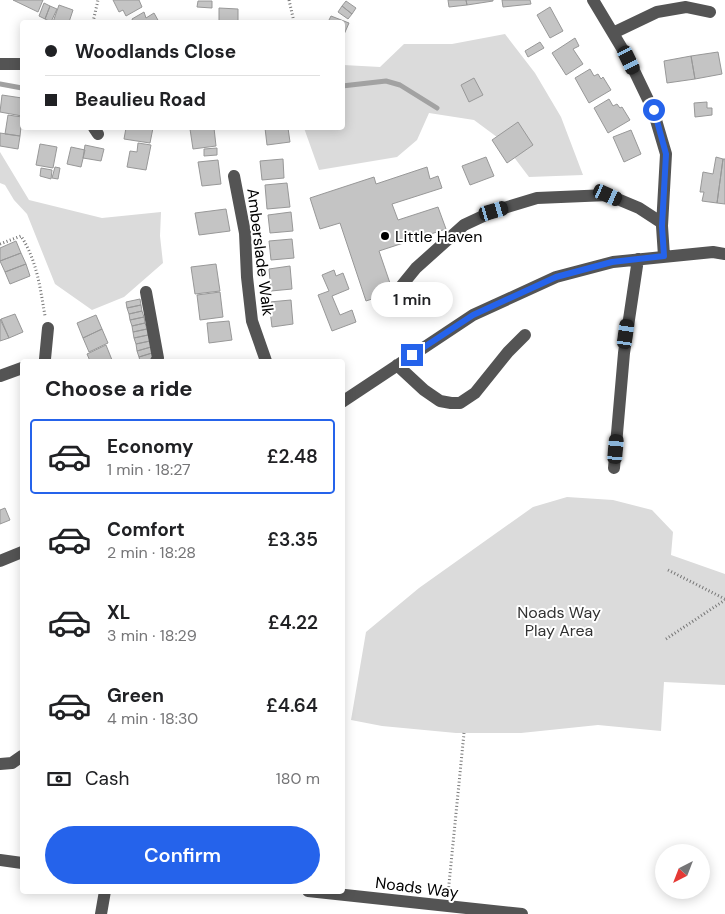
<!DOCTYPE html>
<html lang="en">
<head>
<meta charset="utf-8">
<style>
  :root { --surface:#fff; --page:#f6f6f6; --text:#202124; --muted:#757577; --line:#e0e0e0; --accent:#2563eb }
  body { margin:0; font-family:"DM Sans",sans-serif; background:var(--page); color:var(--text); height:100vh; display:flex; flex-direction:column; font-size:19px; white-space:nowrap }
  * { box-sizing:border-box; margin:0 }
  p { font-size:16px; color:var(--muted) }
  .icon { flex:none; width:28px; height:28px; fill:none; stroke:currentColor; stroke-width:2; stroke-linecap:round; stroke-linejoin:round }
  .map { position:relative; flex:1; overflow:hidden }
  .drawer { position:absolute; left:20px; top:359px; width:325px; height:535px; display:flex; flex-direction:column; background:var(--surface); border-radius:5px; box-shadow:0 2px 12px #0003 }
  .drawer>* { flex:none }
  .top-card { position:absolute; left:20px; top:20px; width:325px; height:110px; border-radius:5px; box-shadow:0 2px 12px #0003; display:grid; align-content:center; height:110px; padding:0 25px; background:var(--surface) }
  .needle { width:32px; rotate:222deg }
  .tools { position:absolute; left:655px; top:844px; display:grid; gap:10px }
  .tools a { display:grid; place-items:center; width:55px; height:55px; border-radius:50%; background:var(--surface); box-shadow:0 2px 12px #0003; font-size:25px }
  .end { position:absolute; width:22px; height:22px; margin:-11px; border:6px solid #2563eb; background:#fff; box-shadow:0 0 0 2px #fff }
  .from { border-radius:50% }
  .bubble { position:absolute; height:35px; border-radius:18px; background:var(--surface); box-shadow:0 2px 12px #0003; font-size:16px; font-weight:600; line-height:35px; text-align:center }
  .car { position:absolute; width:15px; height:30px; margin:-15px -8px; border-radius:6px; box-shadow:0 0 4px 1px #0007; background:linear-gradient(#222 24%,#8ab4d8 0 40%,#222 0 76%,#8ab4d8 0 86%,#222 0) }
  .top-card b { display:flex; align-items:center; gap:18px; height:48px; font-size:19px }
  .top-card b+b { border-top:1px solid var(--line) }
  .top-card i { width:12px; height:12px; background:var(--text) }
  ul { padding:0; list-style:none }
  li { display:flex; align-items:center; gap:15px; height:75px; margin:0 10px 8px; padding:0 15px; border:2px solid transparent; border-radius:5px }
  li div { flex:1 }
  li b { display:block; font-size:19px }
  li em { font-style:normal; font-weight:600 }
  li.selected { border-color:var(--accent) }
  li>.icon { width:45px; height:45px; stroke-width:1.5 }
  h2 { padding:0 25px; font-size:22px; line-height:60px }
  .pay { display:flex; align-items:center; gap:12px; height:55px; padding:0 25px; font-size:19px }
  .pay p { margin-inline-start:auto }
  .cta { display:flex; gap:10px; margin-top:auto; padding:10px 25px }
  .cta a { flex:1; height:58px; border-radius:30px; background:var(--accent); color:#fff; font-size:20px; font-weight:600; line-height:58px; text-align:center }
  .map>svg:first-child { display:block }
</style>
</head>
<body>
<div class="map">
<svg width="725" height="914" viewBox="0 0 725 914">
  <rect width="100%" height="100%" fill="#fff"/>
  <path fill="#dbdbdb" d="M505,34L535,73L561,117L583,175L529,177L501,140L474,120L429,113L417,140L397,157L319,170L304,128H342L343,65L380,67L404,44H452Z
    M0,152L29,200L102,218L161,212L160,236L163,263L124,297L92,310L55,284L27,214L14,200L5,185L0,183Z
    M567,497L613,500L652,510L673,532L671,555L725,574V685L664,682L661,731L598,725L521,733H456L382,726L351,720L366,632L419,588L533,507Z"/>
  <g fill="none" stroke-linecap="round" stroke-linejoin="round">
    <path stroke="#a2a2a2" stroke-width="5" d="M0,84L22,88
      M342,86L386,81L400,85L437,108"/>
  </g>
  <path fill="#c4c4c4" stroke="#989898" d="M13,0H43L38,12Z
    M113,0H139L142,7L126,16L123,10L119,12Z
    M448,0H466L467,5L449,7Z
    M466,0H493V1L467,5Z
    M502,0H530L531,4L503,7Z
    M198,1H212V8L197,7Z
    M346,1L356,8L352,14L342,6Z
    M44,3L50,6L45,19L39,16Z
    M59,5L73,10L69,22H53Z
    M50,6L57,9L51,22L45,19Z
    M342,6L352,14L348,19L338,12Z
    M550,7L563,31L550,38L537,15Z
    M219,8L238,9V22H219Z
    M144,12L146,18L154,13L159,22H133L132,19Z
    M331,16L349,23L342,39V22H328Z
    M575,38L579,46L573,49L583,64L566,75L552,53Z
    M540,42L544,48L528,57L525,51Z
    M718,52L722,74L695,79L691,56Z
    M691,56L695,79L667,83L664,61Z
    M590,69L594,76L598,74L601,79L603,77L611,90L589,103L575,78Z
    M474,78L483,95L469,102L461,85Z
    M2,95L22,98V116L0,112Z
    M609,99L613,106L617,104L620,108L622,107L630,120L608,133L594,108Z
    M707,102V108H712V115L695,117L694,103Z
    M8,115L22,117L20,136L5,134Z
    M518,122L533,145L507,163L492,140Z
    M126,128H153L150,143L124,139Z
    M203,128H214L216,146L193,149L190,129Z
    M265,128H288L290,142L267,145Z
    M631,130L641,154L624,162L613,137Z
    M0,133L20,136L18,149L0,146Z
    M138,143L151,145L146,170L127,167L130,151L137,152Z
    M40,144L57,147L53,168L36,165Z
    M85,145L104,149L101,161L83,158Z
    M71,147L85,150L81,167L67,164Z
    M217,148V155L204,156V149Z
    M486,157L494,176L470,185L462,166Z
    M716,157L723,159L717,203L702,201L704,192H700L703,172L713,174Z
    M283,159L284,178L262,180L260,161Z
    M723,159H725V204L717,203Z
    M218,160L221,184L202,186L198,162Z
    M55,167L60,168L58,179L52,178Z
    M427,167L430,179L438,176L442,188L392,204L398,220L438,207L446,229L379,251L393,292L366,301L340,223L320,229L310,198L374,177L376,184Z
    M41,168L52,170L51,179L40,176Z
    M287,183L290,207L267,209L265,185Z
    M226,209L230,231L199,235L195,213Z
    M291,212L293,231L270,233L268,215Z
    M292,239L294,258L271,260L269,241Z
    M16,241L21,253L0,261V248Z
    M21,253L26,264L5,272L0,261Z
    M26,264L30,276L10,284L5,272Z
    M216,264L220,291L195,294L191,267Z
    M290,266L292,289L271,291L269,269Z
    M334,270L336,276L343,273L349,289L332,296L340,315L352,310L356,322L332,331L318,295L329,291L322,275Z
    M220,292L223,317L200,320L197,295Z
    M140,299L141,305L127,308L126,302Z
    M291,300L293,324L272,327L269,302Z
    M141,305L142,311L129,314L127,308Z
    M142,311L144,317L130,320L129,314Z
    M15,314L23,332L9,338L1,319Z
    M96,315L102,329L83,338L77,323Z
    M144,317L145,323L132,326L130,320Z
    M0,319L9,338L0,341Z
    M229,321L232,340L209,343L207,323Z
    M145,323L147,329L133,332L132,326Z
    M102,329L108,343L89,352L83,338Z
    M147,329L148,335L134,338L133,332Z
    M148,335L150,341L136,344L134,338Z
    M150,341L151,347L137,351L136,344Z
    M106,345L112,360L108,361H90L87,354Z
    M151,347L152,353L139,357L137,351Z
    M152,353L154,360L140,361L139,357Z
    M5,508L10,520L0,524V510Z"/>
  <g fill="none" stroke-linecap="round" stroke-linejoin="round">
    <path stroke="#767676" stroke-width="3" stroke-dasharray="1 2.5" stroke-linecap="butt" d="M289,0L294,22
      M93,22L98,0
      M0,244L21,236C37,261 40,287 45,316
      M668,570L725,599
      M666,639L725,600
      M448,894L464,733"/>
    <path stroke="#545454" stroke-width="12" d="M593,0L629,60L653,110L666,154L662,226L664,256
      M613,33L657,12L686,7L710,12
      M0,64H22
      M94,128L98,134
      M234,176L245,233L247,277L252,321L266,361
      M146,292L158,358L156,361
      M394,295L416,268L464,225L494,211L537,198L608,195L639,208L662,223
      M45,359L48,328
      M397,365L424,390L440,401L451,403H460L475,393L508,352L525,335
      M0,376L22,368
      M342,402L473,315L556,277L613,262L713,252L725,254
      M614,468L624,353L638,259
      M0,561L22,552
      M0,764L12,763L22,756
      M0,860L22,863
      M308,891L522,914
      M101,914L105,891"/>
  </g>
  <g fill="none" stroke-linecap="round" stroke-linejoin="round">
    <path stroke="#2563eb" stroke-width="6" d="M412,355L473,315L556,277L612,262L664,256L662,226L666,154L654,110"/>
  </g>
  <circle fill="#000" stroke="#fff" stroke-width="2" cx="385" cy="236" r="5"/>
  <g text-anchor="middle" stroke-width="4" stroke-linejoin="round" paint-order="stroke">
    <g font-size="16" fill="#000" stroke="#fff" text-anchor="start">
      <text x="395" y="242">Little Haven</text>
    </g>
    <g font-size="16" fill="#000" stroke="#fff">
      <text transform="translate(261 252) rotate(83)" y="6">Amberslade Walk</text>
      <text transform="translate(417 887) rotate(7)" y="6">Noads Way</text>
    </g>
    <g font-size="16" fill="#323232" stroke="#fff">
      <text x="559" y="618">Noads Way<tspan x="559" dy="18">Play Area</tspan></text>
    </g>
  </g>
</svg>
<div class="tools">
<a><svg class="needle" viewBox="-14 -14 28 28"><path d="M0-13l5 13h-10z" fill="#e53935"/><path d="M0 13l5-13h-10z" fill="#757577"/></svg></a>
</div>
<i class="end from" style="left:654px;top:110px"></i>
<i class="end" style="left:412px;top:355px"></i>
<div class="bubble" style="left:371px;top:282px;width:82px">1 min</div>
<i class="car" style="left:629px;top:60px;rotate:154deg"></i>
<i class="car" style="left:608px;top:195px;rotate:114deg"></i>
<i class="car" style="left:494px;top:211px;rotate:74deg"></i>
<i class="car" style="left:626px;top:334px;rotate:8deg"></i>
<i class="car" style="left:616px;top:449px;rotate:5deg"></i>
<div class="top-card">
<b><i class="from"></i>Woodlands Close</b>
<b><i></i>Beaulieu Road</b>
</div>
<section class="drawer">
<h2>Choose a ride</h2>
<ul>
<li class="selected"><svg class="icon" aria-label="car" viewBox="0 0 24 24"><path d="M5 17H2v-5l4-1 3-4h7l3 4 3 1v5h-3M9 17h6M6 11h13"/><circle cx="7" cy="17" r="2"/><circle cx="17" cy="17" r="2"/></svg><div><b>Economy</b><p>1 min · 18:27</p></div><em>£2.48</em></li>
<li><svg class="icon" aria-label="car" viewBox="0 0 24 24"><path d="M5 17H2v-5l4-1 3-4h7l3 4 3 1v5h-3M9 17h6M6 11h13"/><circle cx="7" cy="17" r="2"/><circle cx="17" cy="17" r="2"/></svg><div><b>Comfort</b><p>2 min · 18:28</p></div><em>£3.35</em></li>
<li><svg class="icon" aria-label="car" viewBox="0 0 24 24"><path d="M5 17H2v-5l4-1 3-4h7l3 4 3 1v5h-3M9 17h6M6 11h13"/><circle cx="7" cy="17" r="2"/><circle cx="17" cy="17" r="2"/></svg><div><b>XL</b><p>3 min · 18:29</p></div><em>£4.22</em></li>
<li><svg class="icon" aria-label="car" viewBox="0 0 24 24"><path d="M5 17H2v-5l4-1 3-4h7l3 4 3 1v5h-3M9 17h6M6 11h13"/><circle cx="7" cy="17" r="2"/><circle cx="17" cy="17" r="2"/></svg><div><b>Green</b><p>4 min · 18:30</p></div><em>£4.64</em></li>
</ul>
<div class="pay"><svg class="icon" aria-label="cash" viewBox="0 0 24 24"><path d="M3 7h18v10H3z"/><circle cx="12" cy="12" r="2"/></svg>Cash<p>180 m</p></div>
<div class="cta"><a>Confirm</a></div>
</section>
</div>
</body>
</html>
